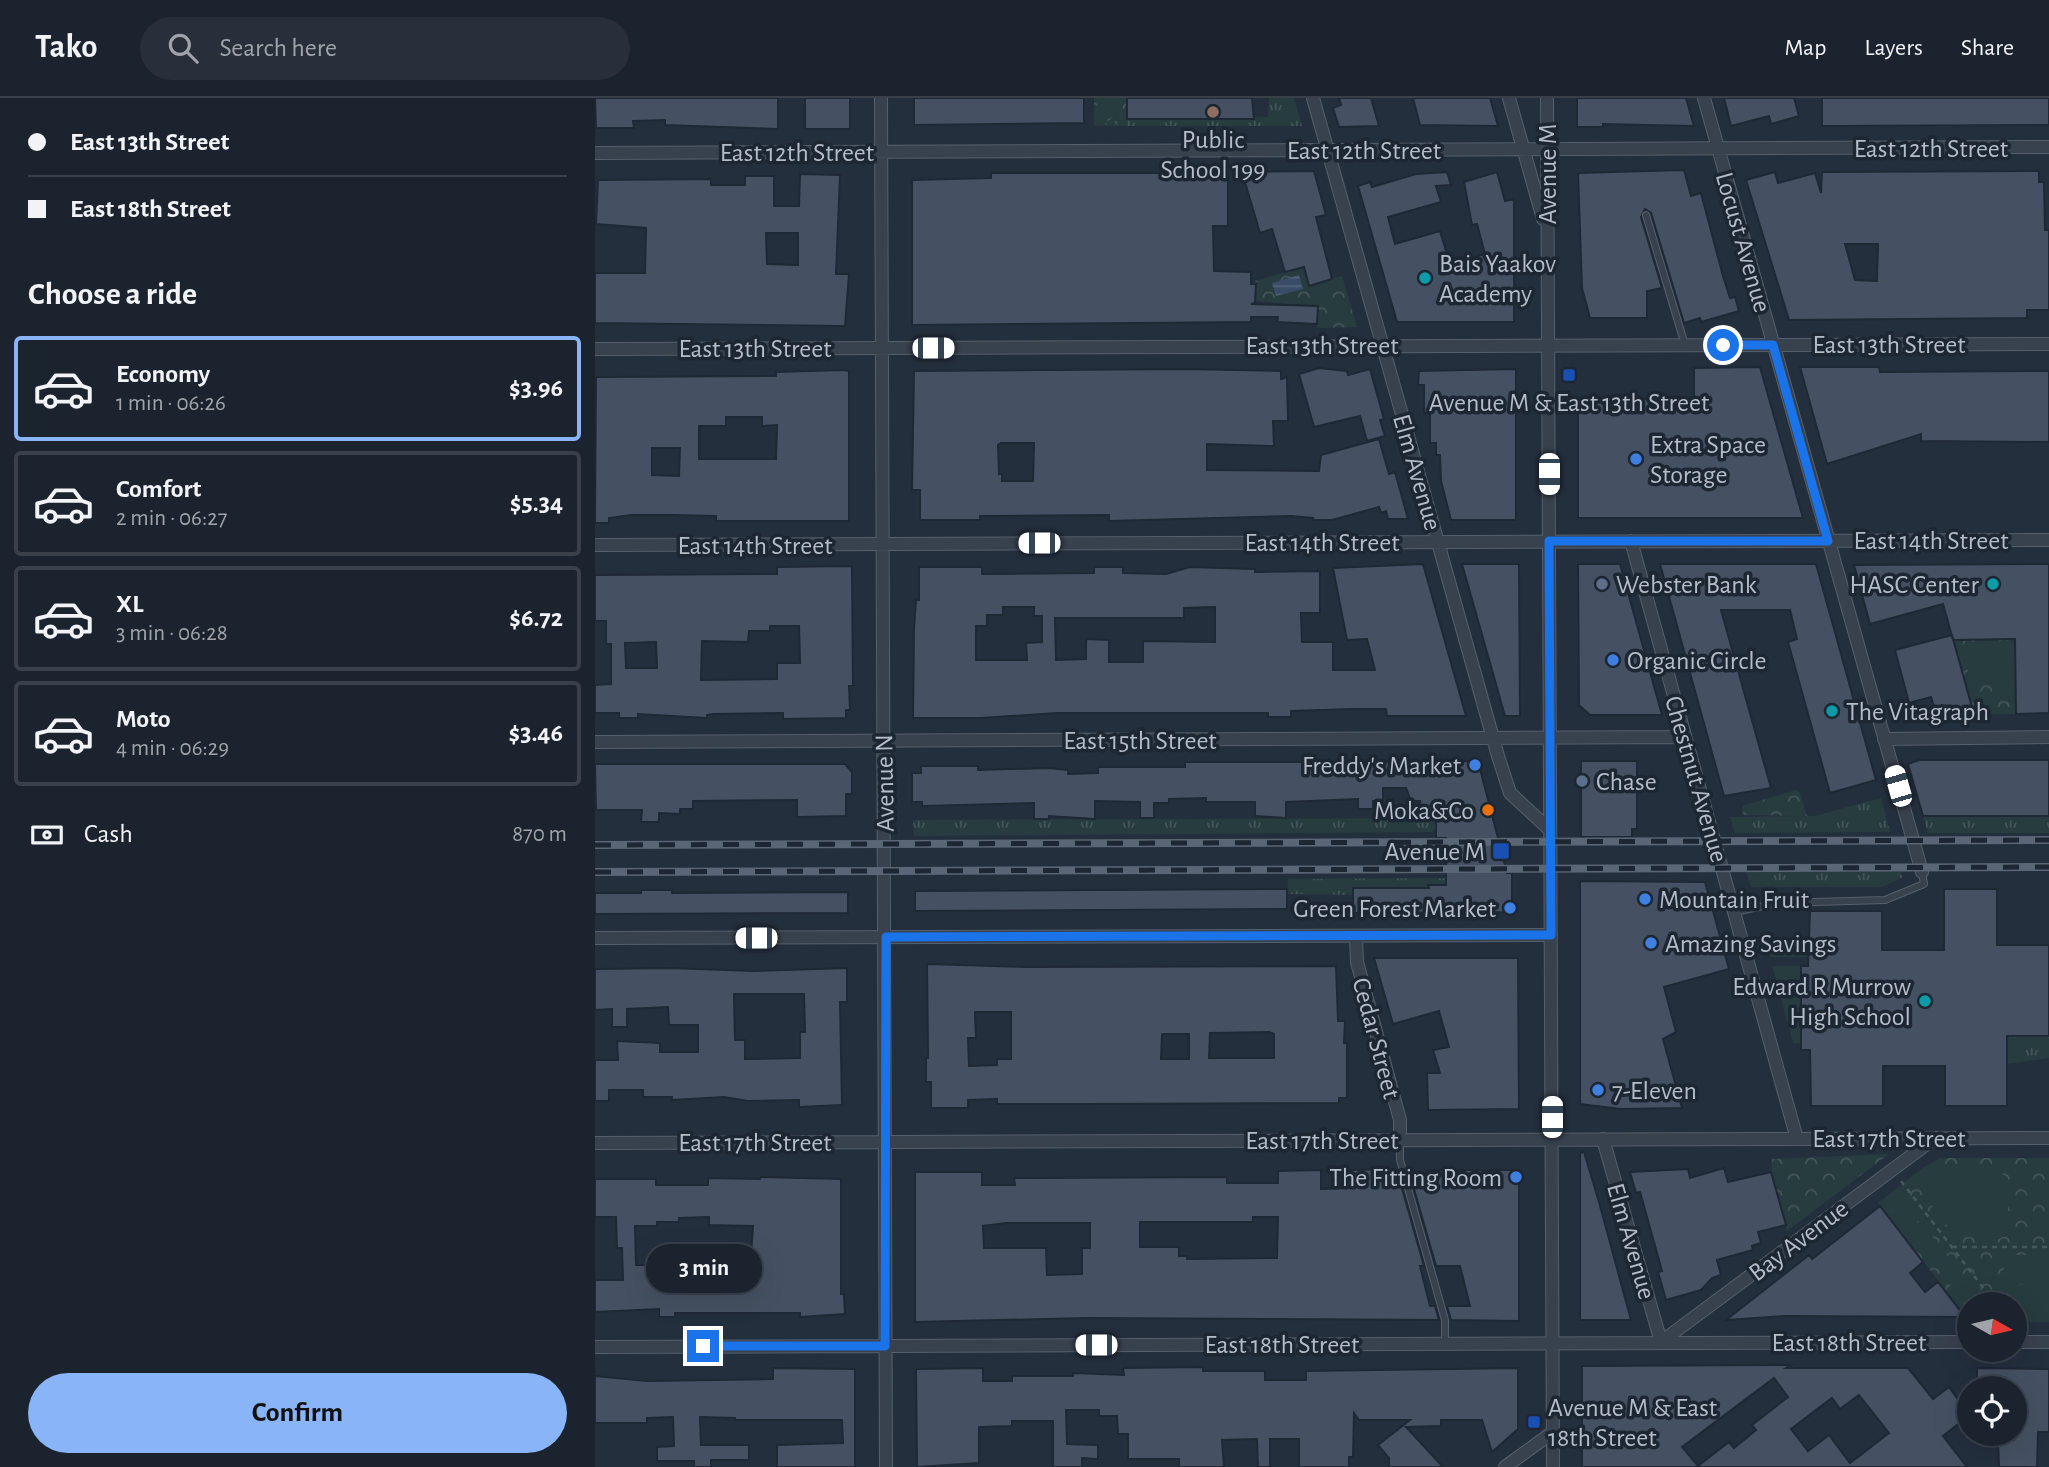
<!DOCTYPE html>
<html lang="en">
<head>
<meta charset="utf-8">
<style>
  :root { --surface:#1b232e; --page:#282f3a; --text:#f1f3f6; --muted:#a0a4aa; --line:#39404a; --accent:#8ab4f8 }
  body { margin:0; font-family:"Alegreya Sans",sans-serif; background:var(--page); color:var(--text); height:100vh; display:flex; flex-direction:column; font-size:26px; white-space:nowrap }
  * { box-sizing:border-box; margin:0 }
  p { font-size:23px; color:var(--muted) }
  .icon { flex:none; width:38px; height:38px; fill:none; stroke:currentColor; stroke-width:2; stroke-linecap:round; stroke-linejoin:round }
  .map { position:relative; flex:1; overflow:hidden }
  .details { display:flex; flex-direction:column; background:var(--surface); width:595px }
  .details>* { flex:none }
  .banner { display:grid; align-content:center; height:154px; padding:0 28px; background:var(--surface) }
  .needle { width:46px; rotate:98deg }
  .controls { position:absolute; left:1362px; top:1194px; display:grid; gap:14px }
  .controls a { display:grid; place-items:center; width:70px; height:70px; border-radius:50%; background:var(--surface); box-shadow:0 7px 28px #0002,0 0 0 2px var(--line); font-size:35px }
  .end { position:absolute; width:32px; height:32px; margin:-16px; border:9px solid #1a73e8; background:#fff; box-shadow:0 0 0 4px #fff }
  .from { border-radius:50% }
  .bubble { position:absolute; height:49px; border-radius:24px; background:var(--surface); box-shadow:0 7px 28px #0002,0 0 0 2px var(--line); font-size:23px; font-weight:600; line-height:49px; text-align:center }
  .car { position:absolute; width:21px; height:42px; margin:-21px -10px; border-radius:9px; box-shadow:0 0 5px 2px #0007; background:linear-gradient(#fff 24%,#345 0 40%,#fff 0 76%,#345 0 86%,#fff 0) }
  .banner b { display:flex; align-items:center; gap:24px; height:66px; font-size:26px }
  .banner b+b { border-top:2px solid var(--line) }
  .banner i { width:18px; height:18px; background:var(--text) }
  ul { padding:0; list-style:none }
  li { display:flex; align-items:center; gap:21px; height:105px; margin:0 14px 10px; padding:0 14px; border:4px solid var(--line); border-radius:7px }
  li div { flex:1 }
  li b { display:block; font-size:26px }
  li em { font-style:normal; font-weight:600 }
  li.current { border-color:var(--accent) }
  li>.icon { width:63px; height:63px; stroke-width:1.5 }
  h2 { padding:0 28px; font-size:32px; line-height:84px }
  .pay { display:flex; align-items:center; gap:18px; height:77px; padding:0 28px; font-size:26px }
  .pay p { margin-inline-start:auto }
  .action { display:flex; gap:14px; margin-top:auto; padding:14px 28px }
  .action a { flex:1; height:80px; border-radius:42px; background:var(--accent); color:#111; font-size:28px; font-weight:600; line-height:80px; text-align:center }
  header { display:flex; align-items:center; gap:42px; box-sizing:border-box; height:98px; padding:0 35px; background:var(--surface); border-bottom:2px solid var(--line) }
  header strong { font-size:33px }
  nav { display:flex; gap:38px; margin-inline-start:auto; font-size:24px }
  .search { width:490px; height:63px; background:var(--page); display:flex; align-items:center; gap:18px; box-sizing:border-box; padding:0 24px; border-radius:38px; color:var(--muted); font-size:26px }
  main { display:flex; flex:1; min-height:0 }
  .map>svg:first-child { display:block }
</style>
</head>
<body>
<header>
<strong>Tako</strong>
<div class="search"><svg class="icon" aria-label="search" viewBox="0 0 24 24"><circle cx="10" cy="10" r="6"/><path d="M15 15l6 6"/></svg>Search here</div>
<nav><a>Map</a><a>Layers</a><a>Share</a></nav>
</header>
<main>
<section class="details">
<div class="banner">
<b><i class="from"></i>East 13th Street</b>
<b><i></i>East 18th Street</b>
</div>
<h2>Choose a ride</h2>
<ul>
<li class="current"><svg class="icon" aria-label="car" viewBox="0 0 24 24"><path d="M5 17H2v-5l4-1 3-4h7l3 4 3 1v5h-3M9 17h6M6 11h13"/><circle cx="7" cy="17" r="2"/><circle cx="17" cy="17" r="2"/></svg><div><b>Economy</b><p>1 min · 06:26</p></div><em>$3.96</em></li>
<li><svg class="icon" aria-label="car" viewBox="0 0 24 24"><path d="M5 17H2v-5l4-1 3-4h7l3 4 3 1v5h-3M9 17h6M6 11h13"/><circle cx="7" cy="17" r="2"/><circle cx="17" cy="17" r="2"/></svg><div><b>Comfort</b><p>2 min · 06:27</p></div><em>$5.34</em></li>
<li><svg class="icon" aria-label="car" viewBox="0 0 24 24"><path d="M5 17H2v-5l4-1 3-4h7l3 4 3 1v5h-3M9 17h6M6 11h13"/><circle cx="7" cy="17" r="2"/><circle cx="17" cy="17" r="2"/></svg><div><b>XL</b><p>3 min · 06:28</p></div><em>$6.72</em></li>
<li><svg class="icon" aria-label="car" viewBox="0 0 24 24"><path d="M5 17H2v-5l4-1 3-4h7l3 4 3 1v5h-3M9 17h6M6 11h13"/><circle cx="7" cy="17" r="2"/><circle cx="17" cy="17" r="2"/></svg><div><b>Moto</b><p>4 min · 06:29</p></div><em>$3.46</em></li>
</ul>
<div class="pay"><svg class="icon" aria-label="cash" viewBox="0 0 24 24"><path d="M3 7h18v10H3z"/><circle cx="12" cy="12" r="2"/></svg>Cash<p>870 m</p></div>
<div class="action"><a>Confirm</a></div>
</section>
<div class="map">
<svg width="1454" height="1369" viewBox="0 0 1454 1369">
  <defs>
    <pattern id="grass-tufts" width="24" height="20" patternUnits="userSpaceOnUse" patternTransform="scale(1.75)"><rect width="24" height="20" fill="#263c3f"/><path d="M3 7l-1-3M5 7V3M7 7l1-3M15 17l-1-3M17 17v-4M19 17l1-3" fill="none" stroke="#435659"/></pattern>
    <pattern id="forest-crowns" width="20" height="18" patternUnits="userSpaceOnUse" patternTransform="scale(1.75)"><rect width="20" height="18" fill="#263c3f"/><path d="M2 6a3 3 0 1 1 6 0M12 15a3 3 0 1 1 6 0" fill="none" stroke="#435659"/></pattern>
    <pattern id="water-rules" width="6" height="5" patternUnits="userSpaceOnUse" patternTransform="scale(1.75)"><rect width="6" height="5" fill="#394c67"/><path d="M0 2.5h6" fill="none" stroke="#53647b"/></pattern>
  </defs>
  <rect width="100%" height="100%" fill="#242f3e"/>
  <path fill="url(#grass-tufts)" d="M674,0H699L707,28H532V21L673,19Z
    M1286,700L1295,734L1140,735L1135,719L1220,718Z
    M1328,718H1454V735H1333Z
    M851,720L838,734L319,738L318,722Z
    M1151,774H1306L1308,779L1287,789H1156Z
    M851,780V787H834V790H758V797L692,796L693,781Z
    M1215,851L1213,859H1175L1173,852Z
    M1412,938H1454V960L1412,966Z"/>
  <path fill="url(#forest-crowns)" d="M499,0H532V28H499Z
    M708,169L714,188L747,178L762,229L722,230V208L661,203L660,183Z
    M1420,541L1421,616H1379L1358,542Z
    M1201,692L1205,695L1212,718L1148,717L1147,708Z
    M1294,1056L1192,1133L1176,1074L1177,1061Z
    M1345,1060H1454V1224H1419V1206H1374L1372,1224L1371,1218L1283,1105L1329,1069Z"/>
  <path fill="#263c3f" d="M501,0H505L506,18L513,23L520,19L521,0H524C524,11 527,23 514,26L504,23Z
    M1419,543L1420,578H1373L1372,544Z
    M1177,868H1214V945H1198Z
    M1334,1074L1407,1076L1413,1079V1136L1404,1141L1360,1138L1326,1093L1325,1081Z
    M1307,1101L1324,1122L1313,1132L1296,1110Z
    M1325,1123L1342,1145L1330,1154L1313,1133Z
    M1349,1154L1383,1197L1371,1207L1337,1163Z
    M1409,1157H1454V1182H1409Z
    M1409,1186L1454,1187V1212H1419V1206H1409Z"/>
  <path fill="url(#water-rules)" d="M704,177L708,191L681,198L677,185Z"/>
  <path fill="#455162" stroke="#1f2835" stroke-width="2" fill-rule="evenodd" d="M0,0H183V31L70,27V22L38,23L39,30H1Z
    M210,0H255V31H210Z
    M319,0H489V25L319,27Z
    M532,0H657L659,21H532Z
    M744,0H776L784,28L744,29L738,10L746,7Z
    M818,0H895L903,28L825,27Z
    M982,0H1091L1099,28L1008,26V29H982Z
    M1129,0H1199L1204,18L1176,26L1174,18L1136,28Z
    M1227,0H1454V27L1227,28Z
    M1089,72L1096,98L1106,95L1128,178L1135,200L1140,199L1144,213L1106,224L1105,220L1089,225L1056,115L1050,111L1046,119L1067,190L1052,193V220H995L987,190L983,75Z
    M719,73L731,117L721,119L737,181L714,188L709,169L690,174L677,131L665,135L647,74Z
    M1444,73V84H1449L1450,132H1454V212H1432V220L1194,222L1151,82L1180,74L1183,85L1220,75L1226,95L1227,74ZM1250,146H1283L1282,183L1260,182Z
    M852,74L856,87L841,88L846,104L793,119L800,146L845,133L855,166L890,156L882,126L877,127L869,84L902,74L910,103L919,101V224H802L763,88L775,84L777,89L821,76Z
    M396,75H633V128H618L619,173L656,174V186H661L660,205L656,206L723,208L722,226L682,224L683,219H656V224L317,227V82L396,80Z
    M205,76L245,77L241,176H254L250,228L0,225V175H50L51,130L1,126L3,82L116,81V87H150V78H179V108H204ZM171,135H203V167L172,166Z
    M1165,269L1208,420H983V301H1099V270Z
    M1205,269H1284L1285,274L1454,273V344L1326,343V336L1232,366Z
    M724,270L752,273L753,277L775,271L789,321L785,322L790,338L772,343L765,318L719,329L704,276Z
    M590,271L686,273V281L692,279L693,323H678L679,348L612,346V372L724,373L726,357L784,341L794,376L800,374L813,421H793L791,413L786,415L784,409L737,422H718V420L696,418L514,423V417L385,418V422H325V392H317L319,273ZM406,345H439L438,383H407V376H404L403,347Z
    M921,271V422H856L846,383L845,357H841V345H835V315H829V287H823L824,273Z
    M248,272L254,273V423H121V418L78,417H36L14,420V425H0L1,279L181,278V274ZM131,319H167V328L182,327L181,361H104V328H131ZM57,350H85L84,378L57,377Z
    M828,466L871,618H792L791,611H756L696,613V619H673V615H462L385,620H318L319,530L321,502H324V469H387V476L499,475V469H528V475L571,476L595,469L660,471V474L725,473V515H706L707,544H738V572H780L772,541L752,542L738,470ZM408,509H439V518H447V544L431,545L432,562H381V528H392V517H408ZM620,509V544L548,543V564H514V542L491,541V561L461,562L460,520H589V510Z
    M867,466H924L925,618H910Z
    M983,466H1025L1067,617H995L984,607Z
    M1065,466H1221L1281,682L1235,695L1193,544L1202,541L1195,512H1126L1176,690L1129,698Z
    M1454,466V615L1421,616L1420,541L1358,542L1348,506L1275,526L1259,467Z
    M257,468L258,588H254L255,612H251V620L188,621V615L118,616L112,617V620L43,616V620H24V615H0V587L16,586V546H11V523H0V477L182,476V469ZM175,528H204L205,565H182V581L106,582L107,543L153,544L154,533H175ZM61,544L62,570H31L30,545Z
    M1357,537L1373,595L1379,616L1365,617L1363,609L1341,615L1336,599L1314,605L1300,552Z
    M1324,662H1454V718H1328L1313,666Z
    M883,663L912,775H917V814L758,815V790H834L833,787H851V740H841V709L826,710L825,703H816L811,690H788V703H778V711H763V701L691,704V720L660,718V704H611V700L574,701V705H559V720H545V704L500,703V721L454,718V721H439V705L327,708V704H317V675H326V668H383V672L453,670L473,672V676L503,675V669H590V664H724V672L758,671V664Z
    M986,663H1042V731H1037V739H986Z
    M0,666H250L257,674V696H251V718L202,719V702L98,703V711H85V716L64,715V724H46L47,712H1Z
    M985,783L1110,784L1134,871L1069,889L1081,934L1068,941L1087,1010L1026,1011L985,1006Z
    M692,791V811L320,813V793Z
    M1349,791H1402V847H1454V938H1412V1008H1350V968H1288V1008H1216L1215,952H1206V868H1213L1215,813H1287V852H1349Z
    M46,792H77V795L253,794V815L0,816V795H46Z
    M779,860H923L924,1011L833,1012L832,975H845L838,952L854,949L844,913L798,926Z
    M332,866L433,869L741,868L743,923H750L749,945H752V1000H744V1005L492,1006H402V1001L373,1002V1010H336V984H331V960H333ZM380,914H416V961H402V967L374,968L373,940H381ZM674,934L679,936V960H614L615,935ZM567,936H594V961H566Z
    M75,870L158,873L252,870V904H245L247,1007L204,1009V1002L153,1003L129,999L77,1002V999H48V992H14V1003H0V962H23L22,943L65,945V954H103V927H74L73,909L32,911V929H17V911L0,912V871ZM139,896H209L210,934H205V960L150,961V942H140Z
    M989,1054L1004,1104L1036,1222H985V1055Z
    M1129,1070L1133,1084L1176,1074L1191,1127L1163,1134L1166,1145L1157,1148L1158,1152L1122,1162L1126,1177L1117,1180L1106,1192L1071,1202L1063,1174L1067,1173L1045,1094L1041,1095L1035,1074L1093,1071L1095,1080Z
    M799,1071L801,1081L804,1080L829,1168H825L835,1208H840L844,1222L492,1220L320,1224V1074H387V1087H420L419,1080H440L632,1079V1085H683V1073L726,1072V1091L756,1090V1072ZM658,1119H683L682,1160L592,1161V1158H584V1149H545V1124H658ZM412,1125H495V1150H487V1176L452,1177L451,1150H389L388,1128Z
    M840,1072H924V1223L856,1222L852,1208H875L865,1168H841L815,1077Z
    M166,1079L246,1081V1196H249L250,1216L205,1219V1215H80V1219H64V1211L0,1214V1182H28L27,1150H22L21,1119H0V1081H61V1087H113V1080L165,1081ZM114,1119V1127L158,1128L155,1172H95V1153H81V1171H52V1167H41L40,1128H62V1124H84V1120Z
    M1285,1108L1328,1164L1315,1175L1330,1194L1343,1184L1370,1219L1190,1218L1131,1222L1214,1157L1217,1161Z
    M1196,1267L1191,1270H1313L1338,1301L1354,1289L1366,1306L1367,1323L1348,1338L1372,1369H987V1268ZM1179,1280L1193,1299L1157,1327L1161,1332L1139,1350L1134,1344L1103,1368L1087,1349ZM1264,1297L1294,1335L1255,1365L1234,1337L1213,1353L1196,1331L1237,1300L1245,1311Z
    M608,1269V1273H670V1282H711V1273L923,1270V1331L897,1354L887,1322H846V1328L811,1329L848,1369H794V1360L783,1347L815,1322H764L759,1315L758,1359H754V1369H704V1341H675V1369H663L662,1341L627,1342L629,1369H584V1361H533V1336H523L522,1318H504V1312H471L472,1346L503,1347V1361L487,1360V1369H458V1323H417V1328L384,1329V1365L322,1369L321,1271L388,1270V1283H417V1278H478V1275L529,1277L528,1270Z
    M178,1270L260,1271V1369H182V1347L248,1345L247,1322H140V1320L105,1319L106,1347H154V1362H116V1369H99V1363H62V1349L79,1348L78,1319L52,1320V1325H0V1278L52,1283L178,1281Z
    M1382,1270L1454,1271V1334H1443L1442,1369H1404L1403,1342H1419V1290H1382Z"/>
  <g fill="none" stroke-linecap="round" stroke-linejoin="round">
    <defs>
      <path id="service" d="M1051,117L1090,247
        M1139,814L1185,805L1290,802L1329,786L1327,774
        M805,1043V1062L850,1222V1245"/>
      <path id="minor" d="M286,0L291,1369
        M718,0L903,658L915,695L955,732
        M914,0L948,121
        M952,0L958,1369
        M1109,0L1327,774
        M0,55L1454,49
        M0,251L1454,246
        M1036,443L1202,1041
        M0,447L1454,442
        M1289,641L1454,639
        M0,644L1090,639
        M761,838L762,864L805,1022V1041
        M0,840L956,837
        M1008,1041L1066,1244L1340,1040
        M0,1045L1454,1040
        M1419,1244H1454
        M0,1249L1374,1244
        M910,1369L958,1334"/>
    </defs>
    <use href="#service" stroke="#565f6c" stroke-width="8"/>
    <use href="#minor" stroke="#565f6c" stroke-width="14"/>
    <path stroke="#44595c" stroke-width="2.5" stroke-dasharray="5 5" stroke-linecap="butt" d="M1306,1083L1396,1200V1206
      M1357,1149H1454"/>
    <use href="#service" stroke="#38414e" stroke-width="6"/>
    <use href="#minor" stroke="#38414e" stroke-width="12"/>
    <defs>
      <path id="rail" d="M0,747L1454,742
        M0,774L1454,769"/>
    </defs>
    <use href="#rail" stroke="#5a6575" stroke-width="8"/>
    <use href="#rail" stroke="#1d2633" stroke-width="5" stroke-dasharray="16" stroke-linecap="butt"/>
  </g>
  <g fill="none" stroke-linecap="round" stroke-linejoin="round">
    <path stroke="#1a73e8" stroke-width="9" d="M108,1248H290L291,839L956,837L954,443H1233L1178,247H1128"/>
  </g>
  <circle fill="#8d6e63" stroke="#1d2633" stroke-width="2.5" cx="618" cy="14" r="7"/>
  <g fill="#0f9aa8" stroke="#1d2633" stroke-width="2.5">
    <circle cx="830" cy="180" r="7"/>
    <circle cx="1398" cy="486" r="7"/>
    <circle cx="1237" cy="613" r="7"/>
    <circle cx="1330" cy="903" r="7"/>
  </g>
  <g fill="#1a4fb4" stroke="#1d2633" stroke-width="2.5">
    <rect x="967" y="270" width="14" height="14" rx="3.5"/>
    <rect x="897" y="744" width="18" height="18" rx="3.5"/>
    <rect x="932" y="1317" width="14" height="14" rx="3.5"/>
  </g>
  <g fill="#3f7fe0" stroke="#1d2633" stroke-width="2.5">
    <circle cx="1041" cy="361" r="7"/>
    <circle cx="1018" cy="562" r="7"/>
    <circle cx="880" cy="667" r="7"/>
    <circle cx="1050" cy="801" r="7"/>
    <circle cx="915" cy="810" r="7"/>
    <circle cx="1056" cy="845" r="7"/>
    <circle cx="1003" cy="992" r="7"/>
    <circle cx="921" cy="1079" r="7"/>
  </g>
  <g fill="#5c6f8a" stroke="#1d2633" stroke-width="2.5">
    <circle cx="1007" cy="486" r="7"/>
    <circle cx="987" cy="683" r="7"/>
  </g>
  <circle fill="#e8710a" stroke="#1d2633" stroke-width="2.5" cx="893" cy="712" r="7"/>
  <g text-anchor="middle" stroke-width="7" stroke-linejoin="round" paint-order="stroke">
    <g font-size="26" fill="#b4bcc9" stroke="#1d2633" text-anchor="start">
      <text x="618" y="50" text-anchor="middle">Public<tspan x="618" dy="30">School 199</tspan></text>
      <text x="844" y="174">Bais Yaakov<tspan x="844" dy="30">Academy</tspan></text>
      <text x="974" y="313" text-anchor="middle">Avenue M &amp; East 13th Street</text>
      <text x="1055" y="355">Extra Space<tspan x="1055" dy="30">Storage</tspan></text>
      <text x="1021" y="495">Webster Bank</text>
      <text x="1384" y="495" text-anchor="end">HASC Center</text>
      <text x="1032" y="571">Organic Circle</text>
      <text x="1251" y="622">The Vitagraph</text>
      <text x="866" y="676" text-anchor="end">Freddy's Market</text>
      <text x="1001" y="692">Chase</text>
      <text x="879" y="721" text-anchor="end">Moka&amp;Co</text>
      <text x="890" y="762" text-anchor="end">Avenue M</text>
      <text x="1064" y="810">Mountain Fruit</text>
      <text x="901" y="819" text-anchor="end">Green Forest Market</text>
      <text x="1070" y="854">Amazing Savings</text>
      <text x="1316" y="897" text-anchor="end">Edward R Murrow<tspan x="1316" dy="30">High School</tspan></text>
      <text x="1017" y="1001">7-Eleven</text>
      <text x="907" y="1088" text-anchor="end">The Fitting Room</text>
      <text x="953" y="1318">Avenue M &amp; East<tspan x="953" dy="30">18th Street</tspan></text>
    </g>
    <g font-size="26" fill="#b4bcc9" stroke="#1d2633">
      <text x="1336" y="59">East 12th Street</text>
      <text x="769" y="61">East 12th Street</text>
      <text x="202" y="63">East 12th Street</text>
      <text transform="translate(952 76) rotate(-90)" y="9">Avenue M</text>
      <text transform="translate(1149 144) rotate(74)" y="9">Locust Avenue</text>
      <text x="1294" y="255">East 13th Street</text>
      <text x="727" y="256">East 13th Street</text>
      <text x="160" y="259">East 13th Street</text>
      <text transform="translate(823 374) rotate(74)" y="9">Elm Avenue</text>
      <text x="1336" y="451">East 14th Street</text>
      <text x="727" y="453">East 14th Street</text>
      <text x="160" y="456">East 14th Street</text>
      <text x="545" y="651">East 15th Street</text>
      <text transform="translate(1102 681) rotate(74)" y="9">Chestnut Avenue</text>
      <text transform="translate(289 685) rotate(-91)" y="9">Avenue N</text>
      <text transform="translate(782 940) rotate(75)" y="9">Cedar Street</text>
      <text x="1294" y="1049">East 17th Street</text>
      <text x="727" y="1051">East 17th Street</text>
      <text x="160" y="1053">East 17th Street</text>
      <text transform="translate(1203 1142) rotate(-37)" y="9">Bay Avenue</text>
      <text transform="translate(1037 1143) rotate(74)" y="9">Elm Avenue</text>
      <text x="1254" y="1253">East 18th Street</text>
      <text x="687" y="1255">East 18th Street</text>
    </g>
  </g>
</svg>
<div class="controls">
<a><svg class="needle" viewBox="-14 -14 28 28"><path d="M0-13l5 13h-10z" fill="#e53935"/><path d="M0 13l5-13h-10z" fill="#a0a4aa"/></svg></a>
<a><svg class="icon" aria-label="locate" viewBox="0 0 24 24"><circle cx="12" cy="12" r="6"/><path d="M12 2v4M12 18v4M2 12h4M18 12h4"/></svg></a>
</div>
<i class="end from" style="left:1128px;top:247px"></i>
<i class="end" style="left:108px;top:1248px"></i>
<div class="bubble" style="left:51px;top:1146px;width:116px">3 min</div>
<i class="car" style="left:338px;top:250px;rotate:90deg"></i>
<i class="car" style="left:954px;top:376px;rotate:180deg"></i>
<i class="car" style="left:444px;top:445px;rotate:270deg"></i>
<i class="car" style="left:1303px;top:688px;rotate:344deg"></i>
<i class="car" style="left:161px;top:840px;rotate:270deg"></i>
<i class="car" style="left:957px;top:1019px;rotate:0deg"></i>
<i class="car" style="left:501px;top:1247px;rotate:270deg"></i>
</div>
</main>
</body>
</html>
